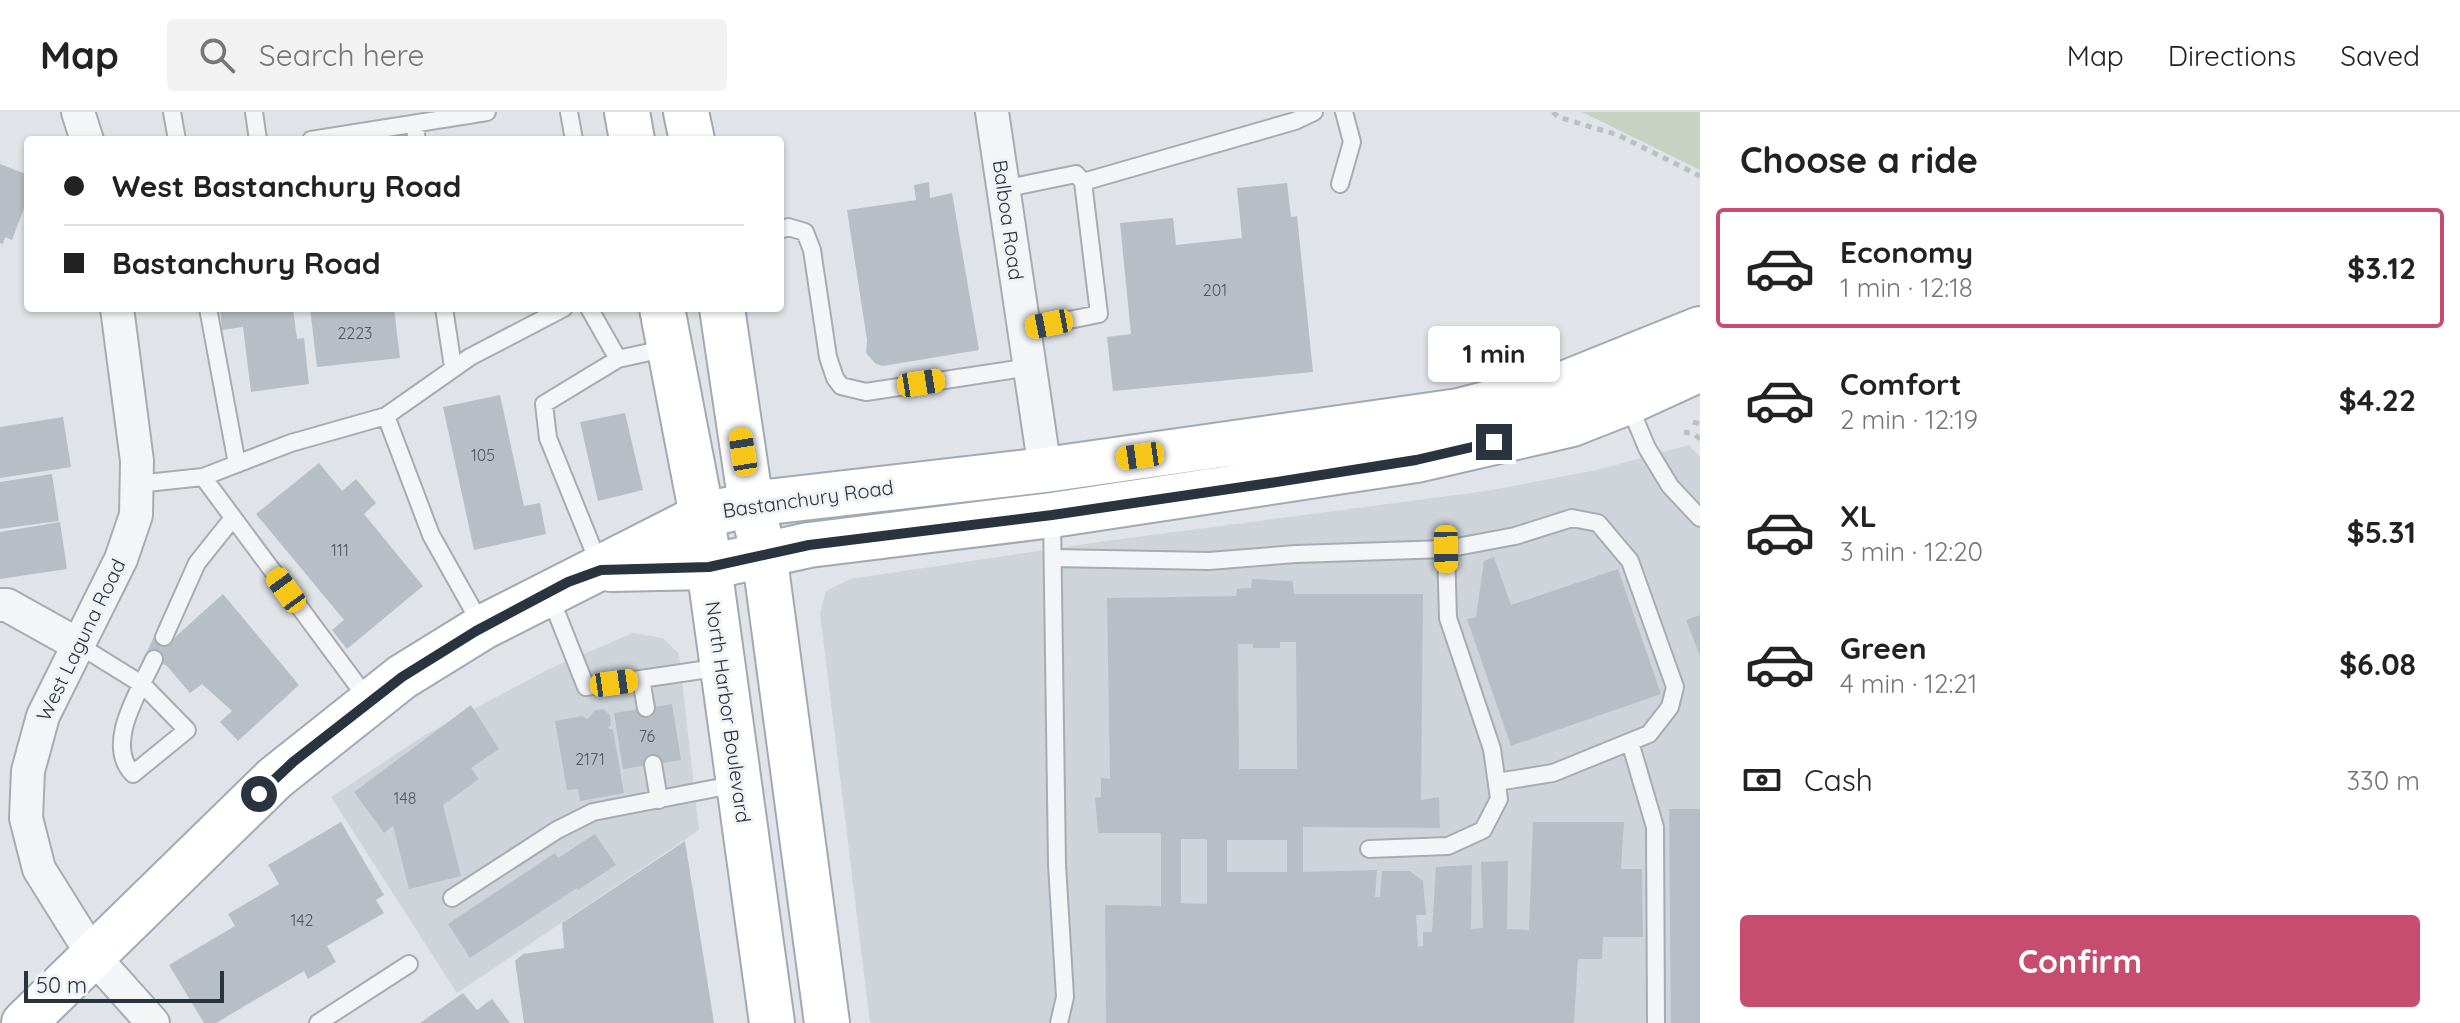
<!DOCTYPE html>
<html lang="en">
<head>
<meta charset="utf-8">
<style>
  :root { --surface:#fff; --page:#f2f2f2; --text:#222; --muted:#767676; --line:#e0e0e0; --accent:#c64d6f }
  body { margin:0; font-family:Quicksand,sans-serif; background:var(--page); color:var(--text); height:100vh; display:flex; flex-direction:column; font-size:30px; white-space:nowrap }
  * { box-sizing:border-box; margin:0 }
  p { font-size:26px; color:var(--muted) }
  .icon { flex:none; width:44px; height:44px; fill:none; stroke:currentColor; stroke-width:2; stroke-linecap:round; stroke-linejoin:round }
  .map { position:relative; flex:1; overflow:hidden }
  .sheet { display:flex; flex-direction:column; background:var(--surface); width:760px }
  .sheet>* { flex:none }
  .top-card { position:absolute; left:24px; top:24px; width:760px; height:176px; border-radius:8px; box-shadow:0 2px 6px #0004; display:grid; align-content:center; height:176px; padding:0 40px; background:var(--surface) }
  .scale { position:absolute; left:24px; bottom:20px; width:200px; box-sizing:border-box; padding-left:8px; border:4px solid #2a343f; border-top:0; font-size:22px; line-height:28px; white-space:nowrap; color:#2a343f; -webkit-text-stroke:6px #f0f3f6; paint-order:stroke }
  .end { position:absolute; width:36px; height:36px; margin:-18px; border:10px solid #2a343f; background:#fff; box-shadow:0 0 0 4px #fff }
  .from { border-radius:50% }
  .bubble { position:absolute; height:56px; border-radius:8px; background:var(--surface); box-shadow:0 2px 6px #0004; font-size:26px; font-weight:700; line-height:56px; text-align:center }
  .car { position:absolute; width:24px; height:48px; margin:-24px -12px; border-radius:10px; box-shadow:0 0 6px 2px #0007; background:linear-gradient(#f5c518 24%,#345 0 40%,#f5c518 0 76%,#345 0 86%,#f5c518 0) }
  .top-card b { display:flex; align-items:center; gap:28px; height:76px; font-size:30px }
  .top-card b+b { border-top:2px solid var(--line) }
  .top-card i { width:20px; height:20px; background:var(--text) }
  ul { padding:0; list-style:none }
  li { display:flex; align-items:center; gap:24px; height:120px; margin:0 16px 12px; padding:0 24px; border:4px solid transparent; border-radius:8px }
  li div { flex:1 }
  li b { display:block; font-size:30px }
  li em { font-style:normal; font-weight:700 }
  li.on { border-color:var(--accent) }
  li>.icon { width:72px; height:72px; stroke-width:1.5 }
  h2 { padding:0 40px; font-size:36px; line-height:96px }
  .pay { display:flex; align-items:center; gap:20px; height:88px; padding:0 40px; font-size:30px }
  .pay p { margin-inline-start:auto }
  .action { display:flex; gap:16px; margin-top:auto; padding:16px 40px }
  .action a { flex:1; height:92px; border-radius:8px; background:var(--accent); color:#fff; font-size:32px; font-weight:700; line-height:92px; text-align:center }
  header { display:flex; align-items:center; gap:48px; box-sizing:border-box; height:112px; padding:0 40px; background:var(--surface); border-bottom:2px solid var(--line) }
  header strong { font-size:38px }
  nav { display:flex; gap:44px; margin-inline-start:auto; font-size:28px }
  .search { width:560px; height:72px; background:var(--page); display:flex; align-items:center; gap:20px; box-sizing:border-box; padding:0 28px; border-radius:8px; color:var(--muted); font-size:30px }
  main { display:flex; flex:1; min-height:0 }
  .map>svg:first-child { display:block }
</style>
</head>
<body>
<header>
<strong>Map</strong>
<div class="search"><svg class="icon" aria-label="search" viewBox="0 0 24 24"><circle cx="10" cy="10" r="6"/><path d="M15 15l6 6"/></svg>Search here</div>
<nav><a>Map</a><a>Directions</a><a>Saved</a></nav>
</header>
<main>
<div class="map">
<svg width="1700" height="911" viewBox="0 0 1700 911">
  <rect width="100%" height="100%" fill="#e0e4e8"/>
  <path fill="#ced4da" d="M1689,333L1700,345V911H870L820,501L826,479L850,467L1099,430L1486,379L1597,358Z
    M633,521L663,526L679,542L699,718L457,881L331,685L425,623L549,557Z"/>
  <path fill="#c8d2c2" d="M1582,0H1700V58Z"/>
  <path fill="#b8bec5" fill-rule="evenodd" d="M0,52L28,63V86L12,128L5,125L3,132L0,131Z
    M929,70L930,86L952,81L979,238L883,254L876,252L866,241L867,228L847,98L916,88L914,73Z
    M1287,71L1291,105L1297,104L1313,260L1113,279L1107,225L1131,222L1120,111L1173,106L1176,133L1242,126L1237,76Z
    M220,196H293L297,227L304,226L309,272L251,280L243,215L222,218Z
    M310,196H394L400,246L317,255Z
    M500,283L524,394L540,391L546,422L474,438L443,295Z
    M625,301L643,378L598,389L580,310Z
    M63,305L71,355L0,366V315Z
    M319,351L342,379L356,367L376,391L364,402L423,474L347,537L332,518L344,508L256,402Z
    M52,362L59,409L0,417V370Z
    M60,410L67,457L0,467V420Z
    M1494,445L1511,493L1618,457L1661,582L1511,634L1467,507L1476,505L1484,449Z
    M1252,467L1293,469L1294,482H1423L1421,688L1439,685L1440,716L1303,715V760L1377,758L1375,785H1380L1382,759H1410L1423,769L1426,803H1416L1418,835L1423,834V820H1432L1436,755L1472,753L1471,817L1483,816L1481,750L1508,749L1507,817L1529,818L1533,710H1624L1621,757H1642L1643,825H1603L1602,847H1578L1574,911H1106L1105,793L1161,794V721H1098L1095,686L1101,685V666L1110,667L1107,486L1236,484L1237,477L1251,476ZM1280,530H1296L1297,657H1239L1238,532H1253V536H1280ZM1181,727H1207V792L1181,791ZM1227,728H1287V760H1227Z
    M223,482L299,573L238,629L220,610L232,599L202,572L190,581L167,554L145,544L155,522L173,527Z
    M1700,503V544L1686,508Z
    M672,592L681,648L623,657L614,601Z
    M471,593L499,637L471,656L479,667L443,693L461,764L409,777L393,714L384,721L354,680Z
    M603,597L610,603L611,613L608,616L613,618L624,681L580,689L578,677L567,678L555,609L582,604L588,607L594,599Z
    M1669,697H1700V911H1671Z
    M341,710L384,783L376,788L384,801L327,834L336,850L308,867L304,859L216,911H204L169,853L235,814L228,802L279,772L268,753Z
    M595,722L616,753L578,778L577,776L470,846L448,812L555,741L558,746Z
    M685,729L714,911H524L515,849L523,842L564,836L562,811Z
    M463,881L477,898L492,887L510,911H420Z"/>
  <g fill="none" stroke-linecap="round" stroke-linejoin="round">
    <defs>
      <path id="lane" d="M172,0L177,28
        M254,0L258,28
        M569,0L574,28
        M414,12L417,28
        M311,28L487,0
        M1340,72L1352,30L1344,0
        M1003,77L1076,62L1083,70
        M780,118L788,115L805,120L812,138L828,245L835,266L841,274L866,280L1030,255
        M208,196L237,352
        M444,196L453,255
        M589,196L618,247
        M1024,217L1099,202L1083,70L1295,9L1314,0
        M1629,293L1647,336L1670,374L1700,406
        M203,365L369,589
        M137,372L203,365L291,331L386,304
        M1052,405L1057,753L1065,885L1059,911
        M1053,446L1209,449L1296,442L1446,437L1515,424L1572,406L1598,411L1630,449L1675,575L1670,595L1649,622L1553,661L1497,670
        M599,452L548,326L544,292L618,247L668,236
        M549,482L586,575L641,567L646,596
        M482,514L431,423L386,304L470,245L564,196
        M164,525L197,451L233,406
        M77,532L143,573L187,618L133,662C104,632 139,580 154,547
        M641,567L722,555
        M1630,630L1655,715L1656,911
        M653,652L659,688
        M1369,737L1448,734L1483,718L1499,687L1492,637L1448,506L1446,437
        M452,786L557,718L593,700L737,672
        M318,911L409,852"/>
      <path id="street" d="M78,0L87,28
        M992,0L1045,358
        M117,196L137,349L136,403L121,447L43,604L28,659L26,706L39,757L94,845L153,911
        M0,493H7L77,532"/>
      <path id="primary" d="M627,0L632,28
        M686,0L692,28
        M662,196L702,404L772,911
        M722,196L751,392L764,441L827,911
        M611,457L709,455L809,433L1052,403L1416,348L1572,312L1628,290L1700,257
        M24,911L275,666L402,565L483,515L702,404L751,392L1045,358L1459,299L1566,271L1700,217"/>
    </defs>
    <use href="#lane" stroke="#a6acb2" stroke-width="20"/>
    <use href="#street" stroke="#a6acb2" stroke-width="36"/>
    <use href="#primary" stroke="#a0aab3" stroke-width="48"/>
    <path stroke="#bbbfc3" stroke-width="5" stroke-dasharray="6 6" stroke-linecap="butt" d="M1553,0L1558,5L1618,23L1700,64
      M1693,310L1700,312
      M1684,320L1694,322L1700,327"/>
    <use href="#lane" stroke="#f3f5f7" stroke-width="16"/>
    <use href="#street" stroke="#f3f5f7" stroke-width="32"/>
    <use href="#primary" stroke="#fff" stroke-width="44"/>
  </g>
  <g fill="none" stroke-linecap="round" stroke-linejoin="round">
    <path stroke="#2a343f" stroke-width="10" d="M259,682L293,650L402,565L476,519L568,470L601,458L709,455L809,433L1052,403L1270,371L1416,348L1494,330"/>
  </g>
  <g text-anchor="middle" stroke-width="6" stroke-linejoin="round" paint-order="stroke">
    <g font-size="16" fill="#4e5660">
      <text x="1215" y="184">201</text>
      <text x="355" y="227">2223</text>
      <text x="483" y="349">105</text>
      <text x="340" y="444">111</text>
      <text x="647" y="630">76</text>
      <text x="590" y="653">2171</text>
      <text x="405" y="692">148</text>
      <text x="302" y="814">142</text>
    </g>
    <g font-size="20" fill="#2a343f" stroke="#f0f3f6">
      <text transform="translate(1008 108) rotate(82)" y="7">Balboa Road</text>
      <text transform="translate(808 387) rotate(-8)" y="7">Bastanchury Road</text>
      <text transform="translate(81 528) rotate(-64)" y="7">West Laguna Road</text>
      <text transform="translate(728 600) rotate(82)" y="7">North Harbor Boulevard</text>
    </g>
  </g>
</svg>
<div class="scale">50 m</div>
<i class="end from" style="left:259px;top:682px"></i>
<i class="end" style="left:1494px;top:330px"></i>
<div class="bubble" style="left:1428px;top:214px;width:132px">1 min</div>
<i class="car" style="left:1049px;top:212px;rotate:259deg"></i>
<i class="car" style="left:921px;top:271px;rotate:81deg"></i>
<i class="car" style="left:743px;top:340px;rotate:351deg"></i>
<i class="car" style="left:1140px;top:344px;rotate:262deg"></i>
<i class="car" style="left:1446px;top:437px;rotate:179deg"></i>
<i class="car" style="left:286px;top:478px;rotate:324deg"></i>
<i class="car" style="left:614px;top:571px;rotate:82deg"></i>
<div class="top-card">
<b><i class="from"></i>West Bastanchury Road</b>
<b><i></i>Bastanchury Road</b>
</div>
</div>
<section class="sheet">
<h2>Choose a ride</h2>
<ul>
<li class="on"><svg class="icon" aria-label="car" viewBox="0 0 24 24"><path d="M5 17H2v-5l4-1 3-4h7l3 4 3 1v5h-3M9 17h6M6 11h13"/><circle cx="7" cy="17" r="2"/><circle cx="17" cy="17" r="2"/></svg><div><b>Economy</b><p>1 min · 12:18</p></div><em>$3.12</em></li>
<li><svg class="icon" aria-label="car" viewBox="0 0 24 24"><path d="M5 17H2v-5l4-1 3-4h7l3 4 3 1v5h-3M9 17h6M6 11h13"/><circle cx="7" cy="17" r="2"/><circle cx="17" cy="17" r="2"/></svg><div><b>Comfort</b><p>2 min · 12:19</p></div><em>$4.22</em></li>
<li><svg class="icon" aria-label="car" viewBox="0 0 24 24"><path d="M5 17H2v-5l4-1 3-4h7l3 4 3 1v5h-3M9 17h6M6 11h13"/><circle cx="7" cy="17" r="2"/><circle cx="17" cy="17" r="2"/></svg><div><b>XL</b><p>3 min · 12:20</p></div><em>$5.31</em></li>
<li><svg class="icon" aria-label="car" viewBox="0 0 24 24"><path d="M5 17H2v-5l4-1 3-4h7l3 4 3 1v5h-3M9 17h6M6 11h13"/><circle cx="7" cy="17" r="2"/><circle cx="17" cy="17" r="2"/></svg><div><b>Green</b><p>4 min · 12:21</p></div><em>$6.08</em></li>
</ul>
<div class="pay"><svg class="icon" aria-label="cash" viewBox="0 0 24 24"><path d="M3 7h18v10H3z"/><circle cx="12" cy="12" r="2"/></svg>Cash<p>330 m</p></div>
<div class="action"><a>Confirm</a></div>
</section>
</main>
</body>
</html>
